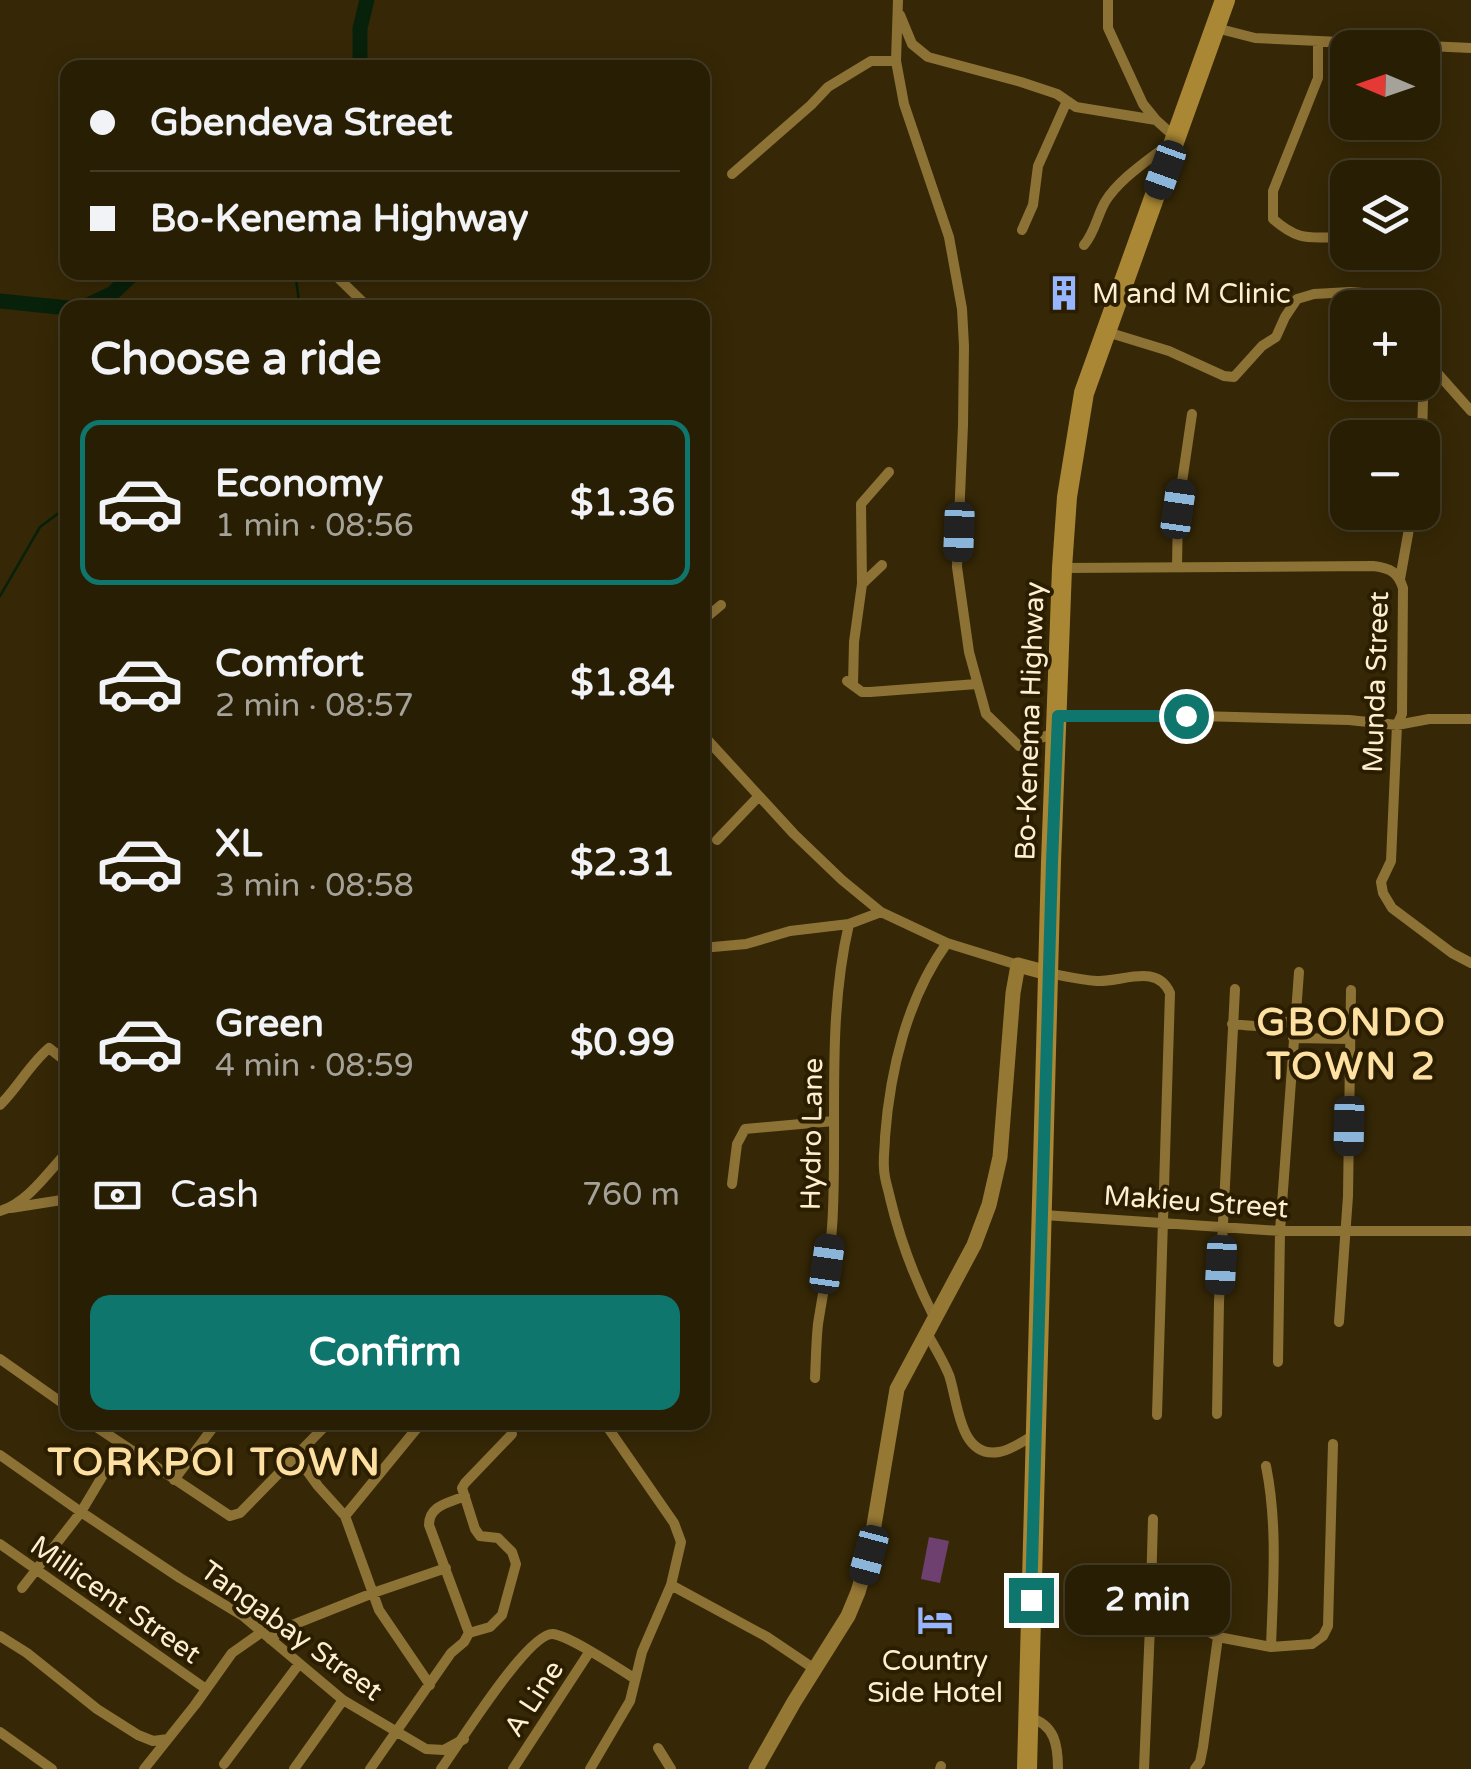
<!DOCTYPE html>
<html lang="en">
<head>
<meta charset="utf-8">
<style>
  :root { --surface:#281e04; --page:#342b13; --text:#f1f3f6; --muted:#a5a29a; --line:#443c26; --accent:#0f766e }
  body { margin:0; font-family:"Varela Round",sans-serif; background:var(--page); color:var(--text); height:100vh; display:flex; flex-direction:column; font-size:38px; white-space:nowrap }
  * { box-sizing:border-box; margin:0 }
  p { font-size:32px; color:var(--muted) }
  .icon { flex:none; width:55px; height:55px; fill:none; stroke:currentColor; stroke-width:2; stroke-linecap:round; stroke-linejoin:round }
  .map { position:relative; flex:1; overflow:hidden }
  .side { position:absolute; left:60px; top:300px; width:650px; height:1130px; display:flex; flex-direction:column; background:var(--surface); border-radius:20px; box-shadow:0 5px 25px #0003,0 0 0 2px var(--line) }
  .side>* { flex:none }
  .guide { position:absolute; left:60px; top:60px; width:650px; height:220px; border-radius:20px; box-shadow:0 5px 25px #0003,0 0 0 2px var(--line); display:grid; align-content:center; height:220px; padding:0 30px; background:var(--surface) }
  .needle { width:65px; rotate:272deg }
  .controls { position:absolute; left:1330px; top:30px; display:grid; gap:20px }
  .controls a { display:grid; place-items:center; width:110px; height:110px; border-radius:20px; background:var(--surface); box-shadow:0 5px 25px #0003,0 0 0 2px var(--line); font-size:50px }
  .end { position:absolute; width:45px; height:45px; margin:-22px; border:12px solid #0f766e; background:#fff; box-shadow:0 0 0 5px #fff }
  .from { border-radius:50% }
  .bubble { position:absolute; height:70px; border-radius:20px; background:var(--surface); box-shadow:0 5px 25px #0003,0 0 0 2px var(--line); font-size:32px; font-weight:700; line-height:70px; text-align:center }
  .car { position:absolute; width:30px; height:60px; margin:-30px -15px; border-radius:12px; box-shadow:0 0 8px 2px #0007; background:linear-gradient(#222 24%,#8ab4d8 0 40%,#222 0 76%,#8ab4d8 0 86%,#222 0) }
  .guide b { display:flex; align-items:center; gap:35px; height:95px; font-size:38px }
  .guide b+b { border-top:2px solid var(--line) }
  .guide i { width:25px; height:25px; background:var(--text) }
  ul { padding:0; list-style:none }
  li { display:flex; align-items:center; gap:30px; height:165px; margin:0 20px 15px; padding:0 10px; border:5px solid transparent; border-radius:20px }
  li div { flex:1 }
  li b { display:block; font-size:38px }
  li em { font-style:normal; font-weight:700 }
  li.active { border-color:var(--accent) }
  li>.icon { width:90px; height:90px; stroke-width:1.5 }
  h2 { padding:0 30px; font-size:45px; line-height:120px }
  .pay { display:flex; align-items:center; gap:25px; height:110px; padding:0 30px; font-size:38px }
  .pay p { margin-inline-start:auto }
  .button { display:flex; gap:20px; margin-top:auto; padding:20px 30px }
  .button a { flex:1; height:115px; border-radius:20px; background:var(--accent); color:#fff; font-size:40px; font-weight:700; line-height:115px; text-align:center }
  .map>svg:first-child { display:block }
</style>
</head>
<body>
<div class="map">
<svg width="1471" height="1769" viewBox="0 0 1471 1769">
  <rect width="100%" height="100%" fill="#362806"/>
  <path fill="#6d406f" d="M929,1537L949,1541L940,1583L921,1579Z"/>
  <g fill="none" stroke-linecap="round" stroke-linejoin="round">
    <path stroke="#08210b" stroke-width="2.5" d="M295,272L300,308
      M0,596L40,527L68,506"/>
    <path stroke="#08210b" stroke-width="15" d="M360,68V28L367,0
      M0,301L68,308
      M82,308L113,293L135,272"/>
    <path stroke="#8d7235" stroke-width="10" d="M898,0L896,61L904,104L949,237L962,309L964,346L963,425L957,567L969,652L986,714L1019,746L1057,732
      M900,15L912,44L928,57L1021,82L1057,94L1076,107L1156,120
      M1216,28L1255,38L1471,48
      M1318,41V78L1273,191V219C1303,245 1312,235 1348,238
      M732,174L811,105L828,87L871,61H896
      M1022,230L1033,205L1038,166L1067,101
      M1084,245C1095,232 1097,216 1105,202C1121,176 1154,157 1176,138L1156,120L1143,104L1108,28V0
      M332,272L369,308
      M1107,332L1169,351L1224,376L1234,377L1262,346L1276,337L1285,317L1297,299L1314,294L1350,292L1363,293L1403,308
      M1422,333L1424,358L1471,411
      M1422,438L1424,359
      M1177,567L1178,509L1192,414
      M1063,568L1373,566C1390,568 1398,572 1403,588L1402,714L1397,725L1391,861L1381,882L1383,893L1392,908L1452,953L1471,963
      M1400,579L1412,512
      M862,584L861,504L889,472
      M702,621L721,605
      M847,681L862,692H870L977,684
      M853,685L854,642L862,584L882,565
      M1058,716L1162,715L1349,720L1397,725L1429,719H1471
      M702,734L794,834L842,880L881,912L947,943L1018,965
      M717,840L759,796
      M702,948L746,944L790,931L849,924
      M1048,973C1064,976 1081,980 1097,981C1123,982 1157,963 1170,993L1157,1415
      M1232,1024C1255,1026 1274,1030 1294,1019
      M1293,1038L1350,1039
      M0,1105C18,1087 30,1064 49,1048L68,1063
      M732,1184L737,1144L745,1129L834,1121
      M11,1208L68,1199
      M0,1211C27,1204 49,1171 68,1151
      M1044,1215L1280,1231H1471
      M935,1319C915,1280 900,1240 890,1198C888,1188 884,1178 884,1168C883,1158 885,1147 885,1137C890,1071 907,998 947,943
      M1339,1322L1348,1196L1351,990
      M927,1333C934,1346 943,1360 949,1375C958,1401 959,1459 999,1452C1012,1450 1024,1440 1035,1435
      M0,1359L68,1407
      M1278,1362L1280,1231L1299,972
      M815,1378C816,1360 816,1342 818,1324C824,1286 832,1248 833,1209C837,1114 827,1018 849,924L881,912
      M1217,1414L1219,1302L1235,989
      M89,1422L230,1516L240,1513L329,1422
      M0,1455L81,1512L180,1578L243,1616L343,1700L426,1749L444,1750L464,1739
      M297,1457L318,1486L345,1516L379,1610L430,1685
      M1266,1466C1278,1525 1273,1587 1271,1647
      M174,1480L217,1422
      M345,1516L422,1422
      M0,1544L206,1689
      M671,1585L767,1637L816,1670
      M22,1588L81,1512L121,1445
      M1150,1626L1153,1519
      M469,1633L490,1627L502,1615L516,1564L512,1552L498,1538L480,1536L475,1529L462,1488L465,1483L512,1434
      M0,1636L27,1653L97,1709L138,1735L153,1741L168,1739
      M270,1639L290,1626L373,1593L446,1568
      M1028,1717C1055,1724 1058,1745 1058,1769
      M0,1732L52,1769
      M658,1748L671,1769
      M224,1764L299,1664
      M144,1769L195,1705L232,1653L262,1632
      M294,1769L343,1700
      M370,1769L451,1653L464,1642L469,1633L429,1525C429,1505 449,1503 465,1496
      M441,1769C458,1746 528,1632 553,1634C570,1636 618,1668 634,1678
      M513,1769L590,1651
      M590,1769L630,1701L642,1652L671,1585L681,1542L674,1523L604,1422
      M940,1769L941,1766
      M1144,1769L1150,1626L1197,1625L1218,1637L1271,1647L1312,1644L1323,1636L1328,1626L1333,1444
      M1195,1769L1200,1762L1203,1747L1218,1637"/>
    <path stroke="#967835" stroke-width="15" d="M756,1769L794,1702L848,1616L858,1592L869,1555L897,1389L974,1245L989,1205L1000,1157L1013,993L1018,965L1048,973"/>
    <path stroke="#aa8734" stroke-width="20" d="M1027,1769L1051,862L1062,568L1067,497L1084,393L1225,0"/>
  </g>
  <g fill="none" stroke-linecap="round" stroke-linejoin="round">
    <path stroke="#0f766e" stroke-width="12" d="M1031,1600L1052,862L1058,716H1186"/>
  </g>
  <defs>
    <symbol id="building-bare" viewBox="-9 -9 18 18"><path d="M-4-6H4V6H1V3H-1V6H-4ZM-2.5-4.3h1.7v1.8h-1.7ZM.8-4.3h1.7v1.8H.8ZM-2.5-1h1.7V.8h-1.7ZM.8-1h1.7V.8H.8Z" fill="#97b6fd" stroke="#2b1e00" stroke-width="2.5" paint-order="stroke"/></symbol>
    <symbol id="hotel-bare" viewBox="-9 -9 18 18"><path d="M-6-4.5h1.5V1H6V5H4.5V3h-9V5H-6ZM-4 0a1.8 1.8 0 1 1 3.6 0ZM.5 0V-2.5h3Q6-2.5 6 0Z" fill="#97b6fd" stroke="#2b1e00" stroke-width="2.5" paint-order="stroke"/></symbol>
  </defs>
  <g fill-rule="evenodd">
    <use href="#building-bare" x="1039" y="268" width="50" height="50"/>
    <use href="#hotel-bare" x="910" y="1595" width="50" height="50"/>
  </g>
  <g text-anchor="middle" stroke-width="8" stroke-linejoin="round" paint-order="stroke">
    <g font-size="28" fill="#fdefd0" stroke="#2b1e00" text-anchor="start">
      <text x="1092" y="303">M and M Clinic</text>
      <text x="935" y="1670" text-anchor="middle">Country<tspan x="935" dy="32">Side Hotel</tspan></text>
    </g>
    <g font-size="28" fill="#fdefd0" stroke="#2b1e00">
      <text transform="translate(1375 682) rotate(-88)" y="10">Munda Street</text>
      <text transform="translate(1029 721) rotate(-88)" y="10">Bo-Kenema Highway</text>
      <text transform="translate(811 1134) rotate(-89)" y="10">Hydro Lane</text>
      <text transform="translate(1196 1201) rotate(4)" y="10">Makieu Street</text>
      <text transform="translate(116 1599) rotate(35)" y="10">Millicent Street</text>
      <text transform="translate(292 1630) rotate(36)" y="10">Tangabay Street</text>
      <text transform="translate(533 1698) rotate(-57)" y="10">A Line</text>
    </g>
    <g font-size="38" font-weight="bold" letter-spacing="2.5" fill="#fee1a2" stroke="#2b1e00">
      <text x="1352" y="1035">GBONDO<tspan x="1352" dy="44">TOWN 2</tspan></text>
      <text x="215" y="1475">TORKPOI TOWN</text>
    </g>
  </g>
</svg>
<div class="controls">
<a><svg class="needle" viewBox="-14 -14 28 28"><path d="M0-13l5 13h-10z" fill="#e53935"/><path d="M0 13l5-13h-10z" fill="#a5a29a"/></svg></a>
<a><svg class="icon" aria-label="layers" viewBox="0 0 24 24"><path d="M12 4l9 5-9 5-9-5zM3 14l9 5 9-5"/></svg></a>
<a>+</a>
<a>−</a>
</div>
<i class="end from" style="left:1186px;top:716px"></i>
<i class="end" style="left:1031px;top:1600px"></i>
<div class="bubble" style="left:1065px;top:1565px;width:165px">2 min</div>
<i class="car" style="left:1165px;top:170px;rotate:200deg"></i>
<i class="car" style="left:1178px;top:509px;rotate:8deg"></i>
<i class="car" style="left:959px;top:532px;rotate:182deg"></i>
<i class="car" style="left:1349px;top:1126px;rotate:181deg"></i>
<i class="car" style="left:827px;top:1264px;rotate:8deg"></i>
<i class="car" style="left:1221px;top:1265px;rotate:183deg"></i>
<i class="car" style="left:869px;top:1555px;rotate:195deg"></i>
<div class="guide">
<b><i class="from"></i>Gbendeva Street</b>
<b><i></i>Bo-Kenema Highway</b>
</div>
<section class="side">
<h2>Choose a ride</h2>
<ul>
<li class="active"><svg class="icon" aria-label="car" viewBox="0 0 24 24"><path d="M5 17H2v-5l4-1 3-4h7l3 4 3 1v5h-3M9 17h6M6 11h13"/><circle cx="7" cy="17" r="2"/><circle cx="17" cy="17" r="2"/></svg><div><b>Economy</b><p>1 min · 08:56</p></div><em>$1.36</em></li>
<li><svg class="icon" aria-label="car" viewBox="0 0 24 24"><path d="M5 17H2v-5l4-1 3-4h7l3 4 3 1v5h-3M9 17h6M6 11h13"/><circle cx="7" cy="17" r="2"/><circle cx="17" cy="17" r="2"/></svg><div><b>Comfort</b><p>2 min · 08:57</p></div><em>$1.84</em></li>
<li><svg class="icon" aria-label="car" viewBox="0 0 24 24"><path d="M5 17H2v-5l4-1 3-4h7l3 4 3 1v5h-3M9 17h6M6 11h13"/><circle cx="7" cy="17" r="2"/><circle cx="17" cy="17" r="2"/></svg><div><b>XL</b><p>3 min · 08:58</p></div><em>$2.31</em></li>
<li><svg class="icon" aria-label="car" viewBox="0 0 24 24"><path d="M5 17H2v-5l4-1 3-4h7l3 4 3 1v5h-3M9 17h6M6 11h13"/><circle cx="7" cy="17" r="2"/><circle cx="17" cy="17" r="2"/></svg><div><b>Green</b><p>4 min · 08:59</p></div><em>$0.99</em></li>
</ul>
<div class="pay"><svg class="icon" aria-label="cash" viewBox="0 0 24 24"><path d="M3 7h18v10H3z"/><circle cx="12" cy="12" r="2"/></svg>Cash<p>760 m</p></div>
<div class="button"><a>Confirm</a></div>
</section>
</div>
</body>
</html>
